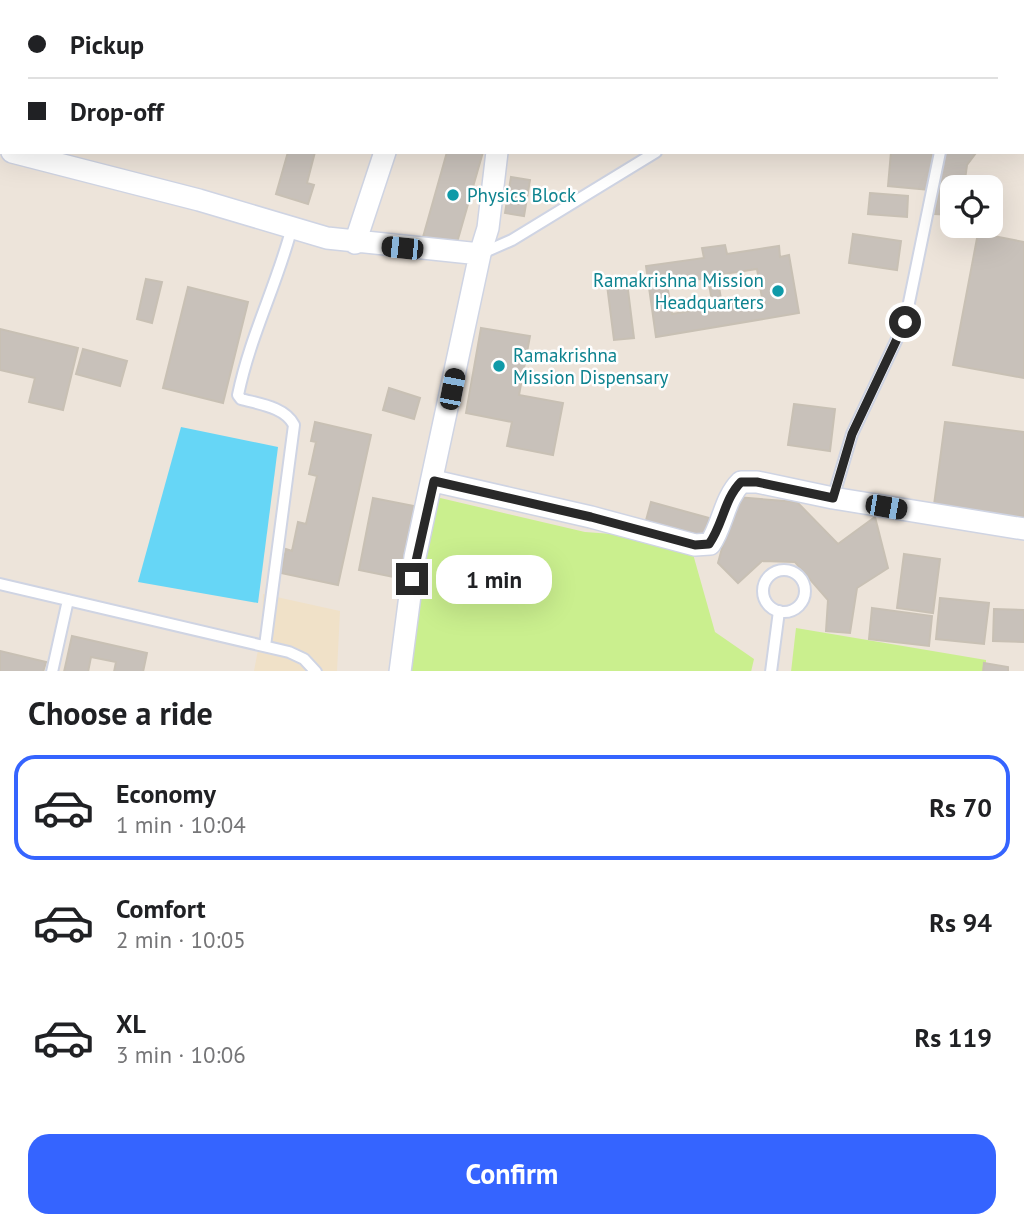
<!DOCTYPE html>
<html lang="en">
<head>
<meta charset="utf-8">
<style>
  :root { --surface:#fff; --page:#f6f6f6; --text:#202124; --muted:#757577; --line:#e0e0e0; --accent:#3564ff }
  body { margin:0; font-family:"PT Sans",sans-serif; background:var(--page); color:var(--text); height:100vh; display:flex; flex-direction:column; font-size:26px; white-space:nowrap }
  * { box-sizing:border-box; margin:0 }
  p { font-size:23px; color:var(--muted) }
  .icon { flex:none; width:38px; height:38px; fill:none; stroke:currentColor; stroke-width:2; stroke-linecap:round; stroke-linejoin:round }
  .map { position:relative; height:671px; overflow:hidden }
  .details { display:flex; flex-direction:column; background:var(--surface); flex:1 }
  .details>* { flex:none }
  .guide { position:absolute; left:0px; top:0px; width:1026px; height:154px; box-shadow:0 7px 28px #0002; display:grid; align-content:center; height:154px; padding:0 28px; background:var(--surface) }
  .fabs { position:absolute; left:940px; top:175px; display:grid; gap:14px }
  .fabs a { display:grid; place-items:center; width:63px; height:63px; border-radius:14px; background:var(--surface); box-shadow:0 7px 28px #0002; font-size:35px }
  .end { position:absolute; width:32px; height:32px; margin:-16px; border:9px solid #292929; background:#fff; box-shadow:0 0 0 4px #fff }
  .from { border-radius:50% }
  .bubble { position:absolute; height:49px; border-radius:21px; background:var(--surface); box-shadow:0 7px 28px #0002; font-size:23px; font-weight:600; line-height:49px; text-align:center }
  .car { position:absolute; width:21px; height:42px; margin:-21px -10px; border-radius:9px; box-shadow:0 0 5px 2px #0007; background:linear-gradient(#222 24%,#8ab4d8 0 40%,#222 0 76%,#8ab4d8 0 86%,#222 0) }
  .guide b { display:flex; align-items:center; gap:24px; height:66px; font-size:26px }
  .guide b+b { border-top:2px solid var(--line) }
  .guide i { width:18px; height:18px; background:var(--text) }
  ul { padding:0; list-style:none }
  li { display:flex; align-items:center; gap:21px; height:105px; margin:0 14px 10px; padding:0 14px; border:4px solid transparent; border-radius:21px }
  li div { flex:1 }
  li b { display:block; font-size:26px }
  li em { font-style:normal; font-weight:600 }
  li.on { border-color:var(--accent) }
  li>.icon { width:63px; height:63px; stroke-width:1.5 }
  h2 { padding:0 28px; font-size:32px; line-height:84px }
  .action { display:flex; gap:14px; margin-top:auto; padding:14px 28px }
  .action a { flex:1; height:80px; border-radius:21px; background:var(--accent); color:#fff; font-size:28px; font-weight:600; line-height:80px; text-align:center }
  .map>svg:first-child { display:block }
</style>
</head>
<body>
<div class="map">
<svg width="1024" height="672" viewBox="0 0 1024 672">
  <rect width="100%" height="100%" fill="#ede4da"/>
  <path fill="#f0e1c8" d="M263,594L340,611L337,671H254L262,629Z"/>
  <path fill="#b3e793" d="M817,0H997L817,2Z"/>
  <path fill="#caef8e" d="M436,497L585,532L639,536L693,554L715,632L754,659L751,672H408L422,559Z
    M796,628L986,660V671L791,672Z"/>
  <path fill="#66d6f6" d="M181,427L278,447L258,603L138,582Z"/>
  <path fill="#c8c1ba" stroke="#c8c0b4" stroke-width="2" fill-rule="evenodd" d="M167,0H229L237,2H167Z
    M463,0H493L462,2Z
    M749,0H798V2Z
    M1024,135V153H976L967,165L964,187H952V215L935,214L945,152H1024Z
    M288,152H315L307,183L314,185L308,204L276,194Z
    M447,152H483L456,246L423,237Z
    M891,152H932L929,190L888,186Z
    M511,177L530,180L524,216L505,213Z
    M870,193L908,196L907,217L868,214Z
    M978,233L1024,242V378L953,365Z
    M853,234L901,241L897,270L849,263Z
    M725,245L727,254L779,246L780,257L789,255L799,313L656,337L646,266L704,258L702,248ZM757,269L762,298L722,305L717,275ZM708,278L713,307L672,314L667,284Z
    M146,279L162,282L152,323L137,319Z
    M627,282L634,338L614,340L607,285Z
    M188,287L248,302L223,403L163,388Z
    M481,328L530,336L519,395L563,403L553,455L507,446L512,422L466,413Z
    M0,329L78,348L63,410L29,402L35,378L0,370Z
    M83,349L127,361L120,386L76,374Z
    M389,388L420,398L414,419L383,410Z
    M794,404L835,409L830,451L788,445Z
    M315,422L371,435L338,585L281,573L286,549L292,551L298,522L306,524L317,476L309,474L316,442L311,441Z
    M945,422L1024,432V517L934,505Z
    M736,497L797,502L838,544L875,517L888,568L857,588L850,633L826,631L828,600L795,562L762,561L738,583L718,563Z
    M373,498L414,506L399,578L359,570Z
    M651,502L709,518L703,540L645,524Z
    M904,554L940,559L933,613L897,608Z
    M940,598L989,603L984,644L936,639Z
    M872,608L932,616L929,646L869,639Z
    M994,609L1024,610V642L993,641Z
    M72,636L147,653L143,672H114L116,662L91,657L88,672H64Z
    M0,651L46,662L43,672H0Z
    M984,663L1008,667V672H983Z"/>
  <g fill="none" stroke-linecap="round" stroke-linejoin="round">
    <defs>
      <path id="lane" d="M480,254L512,240L656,152
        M833,498L852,434L905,322L940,152
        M763 591a21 21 0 1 1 42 0a21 21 0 1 1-42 0Z
        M0,584L289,652L304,659L316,672
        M265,646L294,425C285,407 259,404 241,399L238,395C250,336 277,285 292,227
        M52,672L68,600
        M771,672L779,611"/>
      <path id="street" d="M331,2L332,0
        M432,2V0
        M521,2V0
        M12,152L199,200L327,238L480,254
        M355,243L385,152
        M434,481L591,517L695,545L710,544C723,525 724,499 741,482H757L833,498L1024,529
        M400,672L415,557L480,254L488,228L497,152"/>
    </defs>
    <use href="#lane" stroke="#cfd4e3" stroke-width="14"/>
    <use href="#street" stroke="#cfd4e3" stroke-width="24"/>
    <path stroke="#c7c7c7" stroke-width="2.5" stroke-dasharray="5 3.5" stroke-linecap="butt" d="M997,0L998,2"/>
    <use href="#lane" stroke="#fff" stroke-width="10"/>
    <use href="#street" stroke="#fff" stroke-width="21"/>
  </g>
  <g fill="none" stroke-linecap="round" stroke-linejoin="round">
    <path stroke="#292929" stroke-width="9" d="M412,579L434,481L591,517L695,545L709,544C723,525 724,499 741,482H757L833,498L852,434L905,322"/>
  </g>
  <g fill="#0f9aa8" stroke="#fff" stroke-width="2.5">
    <circle cx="453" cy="195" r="7"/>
    <circle cx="778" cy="291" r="7"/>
    <circle cx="499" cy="366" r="7"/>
  </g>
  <g text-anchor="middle" stroke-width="5" stroke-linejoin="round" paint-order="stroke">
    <g font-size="19" fill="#0d838f" stroke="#fff" text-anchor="start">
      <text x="467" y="202">Physics Block</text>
      <text x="764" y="287" text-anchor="end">Ramakrishna Mission<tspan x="764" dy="22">Headquarters</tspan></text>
      <text x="513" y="362">Ramakrishna<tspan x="513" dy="22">Mission Dispensary</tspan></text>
    </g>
  </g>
</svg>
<div class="fabs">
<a><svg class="icon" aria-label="locate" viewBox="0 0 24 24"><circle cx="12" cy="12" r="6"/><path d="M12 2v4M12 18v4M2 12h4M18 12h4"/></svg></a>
</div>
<i class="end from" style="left:905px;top:322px"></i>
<i class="end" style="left:412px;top:579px"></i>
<div class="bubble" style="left:436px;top:555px;width:116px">1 min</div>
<i class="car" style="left:402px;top:248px;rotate:276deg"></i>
<i class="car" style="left:452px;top:389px;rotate:11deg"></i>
<i class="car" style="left:886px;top:507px;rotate:100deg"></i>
<div class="guide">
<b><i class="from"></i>Pickup</b>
<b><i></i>Drop-off</b>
</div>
</div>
<section class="details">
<h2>Choose a ride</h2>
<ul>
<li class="on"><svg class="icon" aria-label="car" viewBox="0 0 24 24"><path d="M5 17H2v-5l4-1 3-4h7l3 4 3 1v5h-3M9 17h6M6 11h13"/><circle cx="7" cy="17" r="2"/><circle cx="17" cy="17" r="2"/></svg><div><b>Economy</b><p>1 min · 10:04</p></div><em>Rs 70</em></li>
<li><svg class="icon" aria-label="car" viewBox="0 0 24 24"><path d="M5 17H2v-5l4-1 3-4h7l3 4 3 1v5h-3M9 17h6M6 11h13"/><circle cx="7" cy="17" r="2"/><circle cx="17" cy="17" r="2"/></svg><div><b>Comfort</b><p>2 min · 10:05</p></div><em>Rs 94</em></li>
<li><svg class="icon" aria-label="car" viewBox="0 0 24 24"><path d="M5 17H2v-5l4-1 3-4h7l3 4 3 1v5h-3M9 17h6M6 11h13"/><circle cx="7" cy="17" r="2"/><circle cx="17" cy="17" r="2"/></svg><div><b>XL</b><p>3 min · 10:06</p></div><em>Rs 119</em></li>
</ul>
<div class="action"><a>Confirm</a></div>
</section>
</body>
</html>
